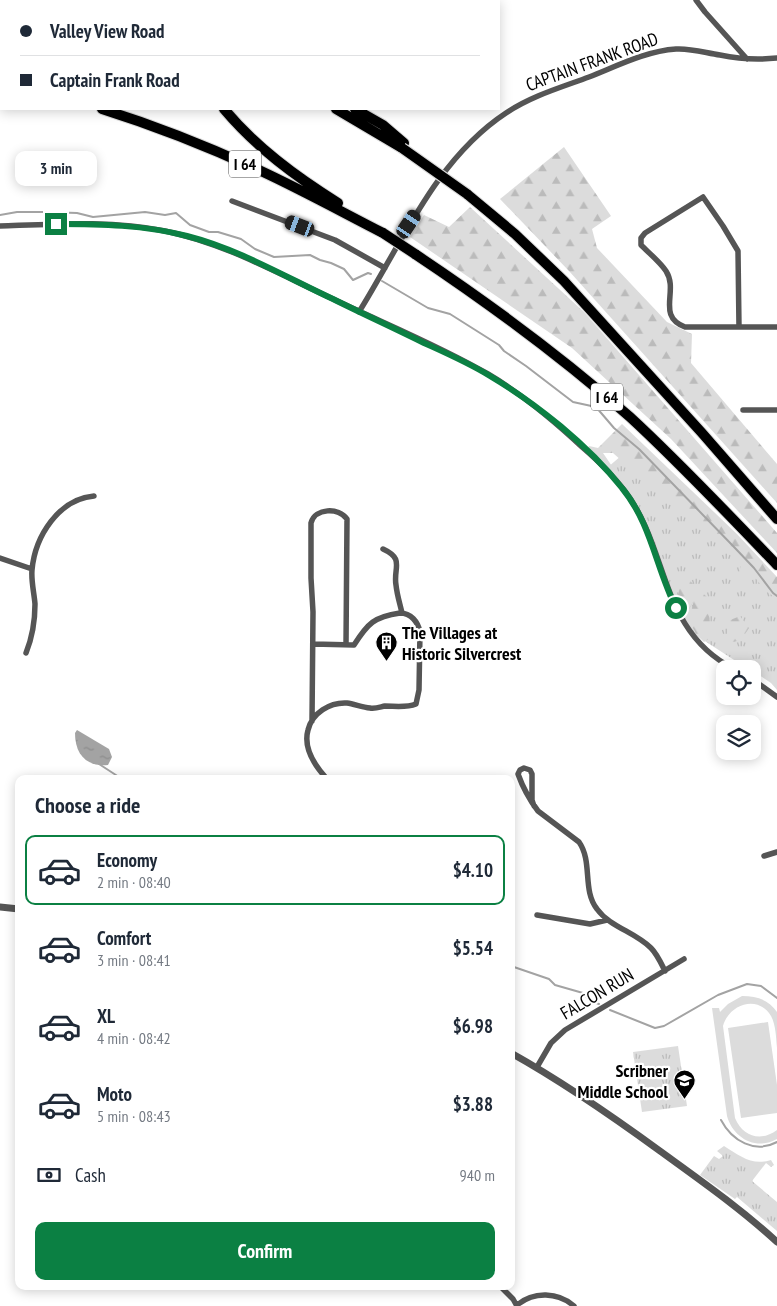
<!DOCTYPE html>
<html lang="en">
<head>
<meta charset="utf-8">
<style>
  :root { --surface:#fff; --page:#f6f6f7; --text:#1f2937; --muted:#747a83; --line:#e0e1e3; --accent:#0b8043 }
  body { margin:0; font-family:"PT Sans Narrow",sans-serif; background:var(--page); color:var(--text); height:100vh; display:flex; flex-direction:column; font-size:19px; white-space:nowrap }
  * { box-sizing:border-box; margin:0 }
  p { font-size:16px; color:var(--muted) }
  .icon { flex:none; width:28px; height:28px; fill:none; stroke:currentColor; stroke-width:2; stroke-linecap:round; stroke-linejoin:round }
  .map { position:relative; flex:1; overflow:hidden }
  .drawer { position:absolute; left:15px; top:775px; width:500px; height:515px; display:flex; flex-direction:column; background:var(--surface); border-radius:10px; box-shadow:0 2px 12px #0003 }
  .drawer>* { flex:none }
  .top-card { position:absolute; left:0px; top:0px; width:500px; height:110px; box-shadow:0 2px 12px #0003; display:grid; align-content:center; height:110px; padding:0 20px; background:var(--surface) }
  .controls { position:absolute; left:716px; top:660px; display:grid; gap:10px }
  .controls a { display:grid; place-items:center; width:45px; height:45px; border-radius:10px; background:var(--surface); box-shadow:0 2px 12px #0003; font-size:25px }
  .end { position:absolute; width:22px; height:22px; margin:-11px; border:6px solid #0b8043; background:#fff; box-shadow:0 0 0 2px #fff }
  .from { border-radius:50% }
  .bubble { position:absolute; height:35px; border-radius:10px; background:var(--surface); box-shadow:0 2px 12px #0003; font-size:16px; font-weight:600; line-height:35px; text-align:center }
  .car { position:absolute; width:15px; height:30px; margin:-15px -8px; border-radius:6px; box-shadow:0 0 4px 1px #0007; background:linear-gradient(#222 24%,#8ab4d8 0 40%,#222 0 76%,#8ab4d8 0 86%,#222 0) }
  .top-card b { display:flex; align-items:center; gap:18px; height:48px; font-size:19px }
  .top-card b+b { border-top:1px solid var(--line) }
  .top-card i { width:12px; height:12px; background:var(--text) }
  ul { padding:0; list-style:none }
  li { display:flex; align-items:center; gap:15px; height:70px; margin:0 10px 8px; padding:0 10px; border:2px solid transparent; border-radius:10px }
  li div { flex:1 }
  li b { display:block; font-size:19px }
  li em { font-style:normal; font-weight:600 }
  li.selected { border-color:var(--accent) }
  li>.icon { width:45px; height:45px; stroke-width:1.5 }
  h2 { padding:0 20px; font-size:22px; line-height:60px }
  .pay { display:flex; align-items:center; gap:12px; height:55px; padding:0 20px; font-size:19px }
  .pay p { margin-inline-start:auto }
  .button { display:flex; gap:10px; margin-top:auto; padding:10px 20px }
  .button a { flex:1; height:58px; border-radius:10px; background:var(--accent); color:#fff; font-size:20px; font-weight:600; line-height:58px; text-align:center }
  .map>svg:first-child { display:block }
</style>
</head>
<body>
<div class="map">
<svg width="777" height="1306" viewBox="0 0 777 1306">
  <defs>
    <pattern id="grass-tufts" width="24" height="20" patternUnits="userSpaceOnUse" patternTransform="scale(1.25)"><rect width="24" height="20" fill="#dcdcdc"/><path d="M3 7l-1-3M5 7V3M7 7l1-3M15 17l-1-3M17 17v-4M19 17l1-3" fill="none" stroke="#bbb"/></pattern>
    <pattern id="forest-firs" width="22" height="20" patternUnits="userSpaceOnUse" patternTransform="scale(1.25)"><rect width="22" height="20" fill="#dcdcdc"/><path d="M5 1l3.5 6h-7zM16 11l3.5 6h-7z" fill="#bbb"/></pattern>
    <pattern id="water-ripples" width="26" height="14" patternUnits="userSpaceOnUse" patternTransform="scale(1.25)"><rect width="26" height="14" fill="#a3a3a3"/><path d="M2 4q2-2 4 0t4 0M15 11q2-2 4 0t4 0" fill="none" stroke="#8b8b8b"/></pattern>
  </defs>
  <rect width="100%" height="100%" fill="#fff"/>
  <path fill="url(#grass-tufts)" d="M637,442L777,587V690L771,683L753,671L752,669H748L694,634L674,599L643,517L628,492L607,468Z
    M678,1046L687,1106L642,1112L633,1052Z
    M724,1146C740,1156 752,1166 771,1160L774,1165L771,1167L766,1163L752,1181L777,1202V1231L737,1197L735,1199L700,1175L714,1156L719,1159L723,1156L717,1151Z"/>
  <path fill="url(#forest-firs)" d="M564,147L611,216L592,229L597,248L667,322L692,334L691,363L777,464V503L569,271L500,199Z
    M470,207L584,312L777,533V553L671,439L572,348L410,237L424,215L449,227Z
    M622,424L737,534L777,577V599L765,590L753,575L739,572L741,566L663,486L629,463L622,461L613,453H603L616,472L614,474L588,448L589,446L598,448Z
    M690,581L709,599L710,638L704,642L697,635L689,621L694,600L685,617L678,599L679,587Z
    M740,616L749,628L741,640L733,642L728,638V621Z"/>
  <path fill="#dcdcdc" d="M742,996C757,996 769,1000 777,1012V1048C776,1038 776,1025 771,1016C758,994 729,1004 723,1026L735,1118C743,1137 761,1142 777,1130V1139C756,1151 733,1138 727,1116L712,1008H719L720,1012L728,1004Z
    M768,1022L777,1085V1113L741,1118L728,1028Z"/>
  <path fill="url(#water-ripples)" d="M77,730L109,749L112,757L108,765C86,767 75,754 75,733Z"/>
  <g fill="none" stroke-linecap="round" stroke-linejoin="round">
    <path stroke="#a3a3a3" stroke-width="2" d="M0,215L17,212H47L77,213L93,217L145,212L165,215L176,213L190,225L209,232H218L241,239L255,249L274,257L310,255L320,260L331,263L344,269L353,280L368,273L371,274
      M382,281L428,308L450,314L499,345L504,351L526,366L573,402L596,407L614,428L639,449L735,548L754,568L773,593L777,596
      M99,764L122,779
      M511,966L549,979L555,985L583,993L590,1001L599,1004
      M610,1010L655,1028L664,1026L718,995L747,984L761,986L777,998
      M721,1120C732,1141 755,1154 777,1142"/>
    <defs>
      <path id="motorway" d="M164,0V1
        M231,0L232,1
        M0,1H1
        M106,1L107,0
        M0,49H1
        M0,80H1
        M102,109C156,126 209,147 261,171C302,190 342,212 383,233
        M224,109C257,148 295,176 338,203
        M336,109L402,148
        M355,109L383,125L404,143
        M467,194L515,234L564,281L702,433L777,519
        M415,254C490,304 562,357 630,417C681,464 729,515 777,565"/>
    </defs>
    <use href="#motorway" stroke="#dbdbdb" stroke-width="12"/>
    <path stroke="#555" stroke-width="5.5" d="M696,0L705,12L747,59
      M232,201L335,240L385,268
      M0,226C55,224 111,220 165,231C224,243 277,273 331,298C383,323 438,345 488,374C522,394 553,420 582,447C597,460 612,474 624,490C670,549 658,630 734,669
      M359,312C402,243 436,159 506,113C531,96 562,87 589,77C617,66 646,51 676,49C691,48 706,53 720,55C739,59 758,60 777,58
      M739,327L738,251L723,226L703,197L645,233L641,238V245C649,253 660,262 666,271C679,291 656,316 685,327H777
      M743,410H777
      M383,549C405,559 393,568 396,585C397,595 400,604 402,613
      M0,558L32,569
      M313,644L354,645C368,623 374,617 400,613C411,613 418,622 420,632L419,690L416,704C406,708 395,706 385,706C380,707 375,709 370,708C362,707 354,704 347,703C330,702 312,713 308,730C303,748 315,766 327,779
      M26,653C32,638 35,621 35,604C34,592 31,581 32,570C35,536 59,499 94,496
      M752,679L777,697
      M312,721L313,612L311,578V523C315,508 339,507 347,519L346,645
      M534,806L532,800V774L530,770L524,768L520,770L518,774C523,788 529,799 538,811L579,842C593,862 582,890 597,909C610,927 635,932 651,948C657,954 661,963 665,971
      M764,856L777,852
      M537,915L590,924L607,920
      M537,1067L551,1043L565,1030L684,959
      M500,1286L513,1299L517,1306
      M517,1305C534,1291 558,1292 574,1306"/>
    <path stroke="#555" stroke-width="7" d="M0,907L19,909
      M511,1053C563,1082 612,1116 660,1151C700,1180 740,1208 777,1242"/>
    <use href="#motorway" stroke="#000" stroke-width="10"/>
    <defs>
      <path id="motorway-bridge" d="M402,148L467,194
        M383,233L415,254"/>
    </defs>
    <use href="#motorway-bridge" stroke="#dbdbdb" stroke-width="12" stroke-linecap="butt"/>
    <use href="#motorway-bridge" stroke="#000" stroke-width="10"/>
  </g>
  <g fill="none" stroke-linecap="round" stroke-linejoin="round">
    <path stroke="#0b8043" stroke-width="6" d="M56,224C101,224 144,225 187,236C238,249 286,277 333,299C363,314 394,328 424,343C446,353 469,363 490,376C537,404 588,445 622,488C651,523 656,568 676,608"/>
  </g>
  <defs>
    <symbol id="building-pin" viewBox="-11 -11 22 30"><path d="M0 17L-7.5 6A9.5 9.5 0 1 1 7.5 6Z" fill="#000" stroke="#fff"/><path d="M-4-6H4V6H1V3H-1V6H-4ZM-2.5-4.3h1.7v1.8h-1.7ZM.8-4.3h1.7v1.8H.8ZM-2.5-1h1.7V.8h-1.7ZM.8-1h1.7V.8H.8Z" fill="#fff"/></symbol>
    <symbol id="school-pin" viewBox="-11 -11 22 30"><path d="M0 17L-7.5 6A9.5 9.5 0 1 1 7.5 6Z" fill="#000" stroke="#fff"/><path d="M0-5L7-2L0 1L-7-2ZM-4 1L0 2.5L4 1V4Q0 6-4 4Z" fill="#fff"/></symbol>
  </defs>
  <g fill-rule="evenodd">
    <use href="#building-pin" x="374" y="630" width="25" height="34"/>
    <use href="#school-pin" x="672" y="1068" width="25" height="34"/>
  </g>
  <g text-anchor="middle" stroke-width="4.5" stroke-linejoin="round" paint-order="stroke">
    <g fill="#fff" stroke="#4c4c4c" stroke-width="1">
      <rect x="229" y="150.5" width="32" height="27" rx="4"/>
      <rect x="591" y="383.5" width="32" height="27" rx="4"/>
    </g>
    <g font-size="16" font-weight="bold" fill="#000">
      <text x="245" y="170">I 64</text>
      <text x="607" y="403">I 64</text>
    </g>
    <g font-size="18" fill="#000" stroke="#fff">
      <text transform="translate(592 62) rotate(-20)" y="6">CAPTAIN FRANK ROAD</text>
      <text transform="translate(597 994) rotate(-31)" y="6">FALCON RUN</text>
    </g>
    <g font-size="18" font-weight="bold" fill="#000" stroke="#fff" text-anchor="start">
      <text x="402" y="639">The Villages at<tspan x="402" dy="21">Historic Silvercrest</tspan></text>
      <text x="668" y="1077" text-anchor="end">Scribner<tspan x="668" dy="21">Middle School</tspan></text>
    </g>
  </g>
</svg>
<div class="controls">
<a><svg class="icon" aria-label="locate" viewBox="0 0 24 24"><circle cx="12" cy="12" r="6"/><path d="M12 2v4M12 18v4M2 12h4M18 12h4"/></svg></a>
<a><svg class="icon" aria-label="layers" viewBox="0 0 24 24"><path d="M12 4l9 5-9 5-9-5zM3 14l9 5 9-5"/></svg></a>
</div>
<i class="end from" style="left:676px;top:608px"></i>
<i class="end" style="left:56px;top:224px"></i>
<div class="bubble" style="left:15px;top:151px;width:82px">3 min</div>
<i class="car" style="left:409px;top:224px;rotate:34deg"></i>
<i class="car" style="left:300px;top:226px;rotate:291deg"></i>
<div class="top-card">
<b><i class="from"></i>Valley View Road</b>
<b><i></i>Captain Frank Road</b>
</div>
<section class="drawer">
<h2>Choose a ride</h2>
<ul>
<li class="selected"><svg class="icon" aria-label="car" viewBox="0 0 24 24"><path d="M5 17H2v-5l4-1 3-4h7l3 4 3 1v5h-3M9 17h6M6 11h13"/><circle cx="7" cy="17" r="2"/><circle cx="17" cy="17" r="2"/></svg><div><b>Economy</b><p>2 min · 08:40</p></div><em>$4.10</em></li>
<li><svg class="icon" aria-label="car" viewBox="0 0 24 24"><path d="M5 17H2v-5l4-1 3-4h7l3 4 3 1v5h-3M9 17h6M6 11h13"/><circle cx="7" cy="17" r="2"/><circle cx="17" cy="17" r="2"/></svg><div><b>Comfort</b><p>3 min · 08:41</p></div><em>$5.54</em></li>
<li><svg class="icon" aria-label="car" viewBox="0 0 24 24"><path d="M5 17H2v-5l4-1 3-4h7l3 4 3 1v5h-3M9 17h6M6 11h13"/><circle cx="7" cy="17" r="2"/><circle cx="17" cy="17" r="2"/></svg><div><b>XL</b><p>4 min · 08:42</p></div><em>$6.98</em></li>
<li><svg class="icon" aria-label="car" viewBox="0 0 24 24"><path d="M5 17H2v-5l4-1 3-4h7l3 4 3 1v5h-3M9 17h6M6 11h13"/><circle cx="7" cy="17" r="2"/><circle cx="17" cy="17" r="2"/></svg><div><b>Moto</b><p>5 min · 08:43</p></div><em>$3.88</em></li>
</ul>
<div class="pay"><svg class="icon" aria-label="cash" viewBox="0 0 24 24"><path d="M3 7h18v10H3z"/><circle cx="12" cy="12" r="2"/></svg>Cash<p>940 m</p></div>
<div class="button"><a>Confirm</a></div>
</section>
</div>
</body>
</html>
